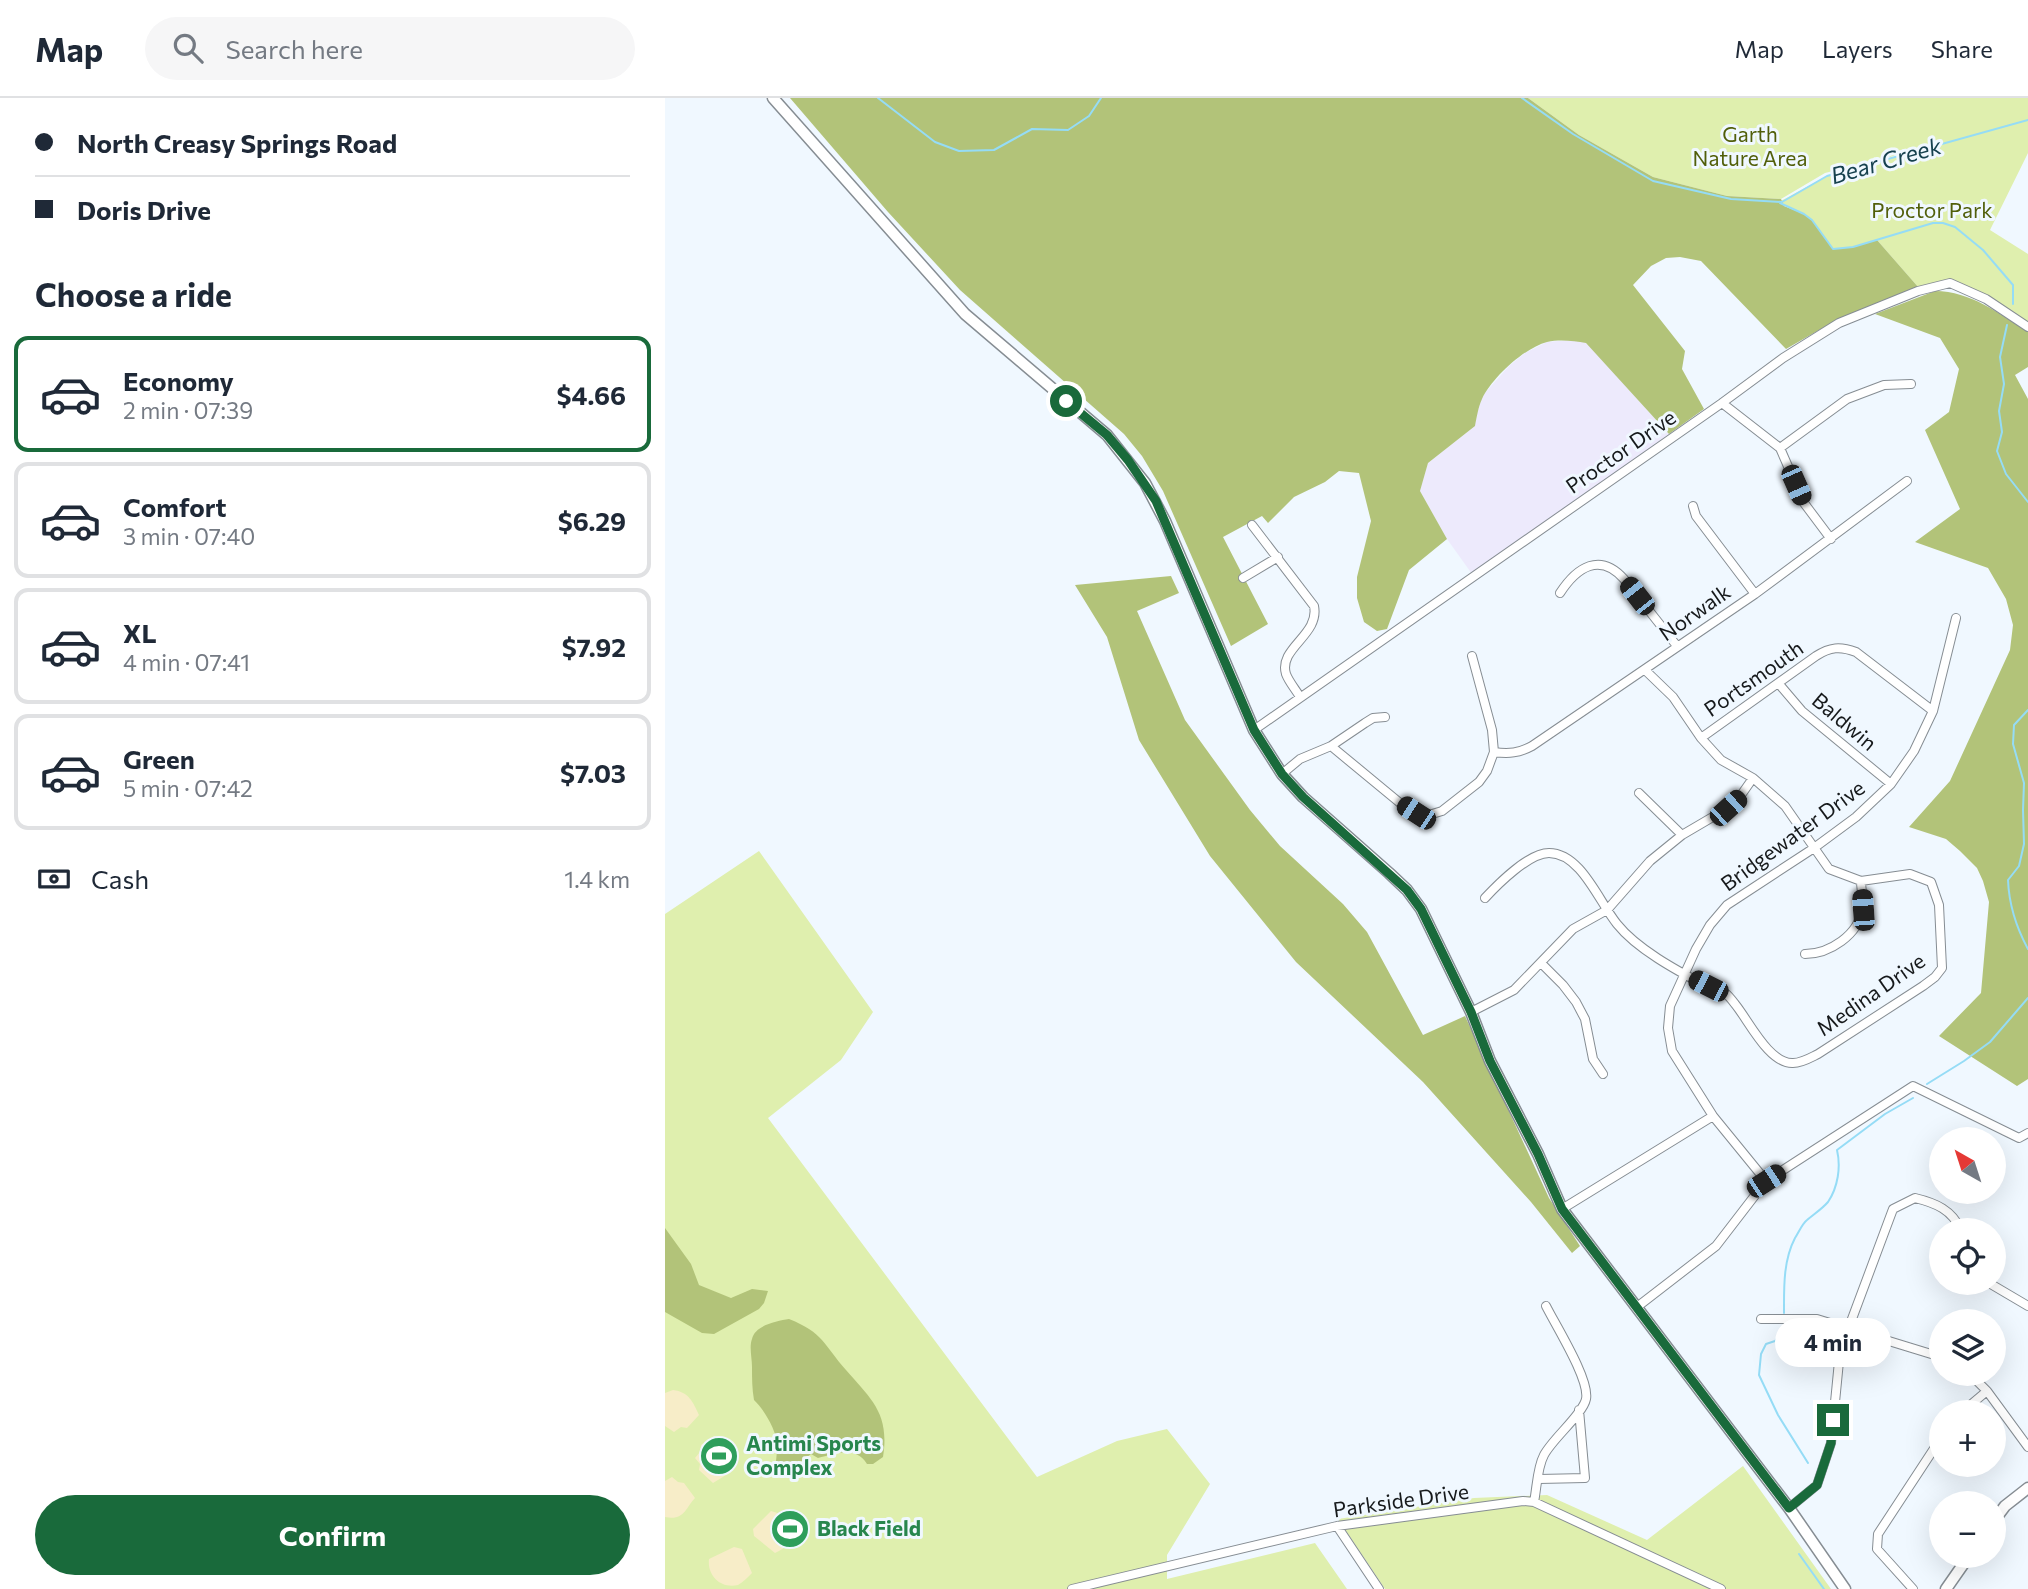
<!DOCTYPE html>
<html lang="en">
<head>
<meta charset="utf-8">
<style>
  :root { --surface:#fff; --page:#f6f6f7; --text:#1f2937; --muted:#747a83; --line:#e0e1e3; --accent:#196a3b }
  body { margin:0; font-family:Commissioner,sans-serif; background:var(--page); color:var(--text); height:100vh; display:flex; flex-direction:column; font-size:26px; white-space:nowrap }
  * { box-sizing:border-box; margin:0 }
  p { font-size:23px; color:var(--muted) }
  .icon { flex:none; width:38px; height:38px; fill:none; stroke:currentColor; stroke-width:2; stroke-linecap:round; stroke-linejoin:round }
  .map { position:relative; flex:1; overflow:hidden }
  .drawer { display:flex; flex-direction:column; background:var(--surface); width:665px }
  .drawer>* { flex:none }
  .guide { display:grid; align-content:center; height:154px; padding:0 35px; background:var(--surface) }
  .needle { width:46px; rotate:321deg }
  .controls { position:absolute; left:1264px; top:1029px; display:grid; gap:14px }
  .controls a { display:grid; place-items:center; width:77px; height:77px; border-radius:50%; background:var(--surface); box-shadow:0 7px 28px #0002; font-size:35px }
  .end { position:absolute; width:32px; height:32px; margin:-16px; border:9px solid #196a3b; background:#fff; box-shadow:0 0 0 4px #fff }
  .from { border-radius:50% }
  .bubble { position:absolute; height:49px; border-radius:24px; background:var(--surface); box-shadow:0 7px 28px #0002; font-size:23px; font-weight:700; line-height:49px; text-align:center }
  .car { position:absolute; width:21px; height:42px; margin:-21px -10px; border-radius:9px; box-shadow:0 0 5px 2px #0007; background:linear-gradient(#222 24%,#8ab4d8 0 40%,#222 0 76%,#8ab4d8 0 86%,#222 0) }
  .guide b { display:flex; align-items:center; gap:24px; height:66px; font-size:26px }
  .guide b+b { border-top:2px solid var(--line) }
  .guide i { width:18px; height:18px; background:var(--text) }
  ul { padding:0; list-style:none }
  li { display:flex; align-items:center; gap:21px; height:116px; margin:0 14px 10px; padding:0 21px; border:4px solid var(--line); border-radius:14px }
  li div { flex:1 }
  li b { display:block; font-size:26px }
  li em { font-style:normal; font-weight:700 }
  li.current { border-color:var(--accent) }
  li>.icon { width:63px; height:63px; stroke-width:1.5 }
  h2 { padding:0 35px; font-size:32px; line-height:84px }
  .pay { display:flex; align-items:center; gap:18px; height:77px; padding:0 35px; font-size:26px }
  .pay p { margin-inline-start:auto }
  .primary-button { display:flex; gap:14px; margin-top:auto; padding:14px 35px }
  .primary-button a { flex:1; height:80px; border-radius:42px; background:var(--accent); color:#fff; font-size:28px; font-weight:700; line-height:80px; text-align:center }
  header { display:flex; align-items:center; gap:42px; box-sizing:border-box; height:98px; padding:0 35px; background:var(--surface); border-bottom:2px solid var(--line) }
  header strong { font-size:33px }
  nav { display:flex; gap:38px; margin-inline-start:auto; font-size:24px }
  .search { width:490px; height:63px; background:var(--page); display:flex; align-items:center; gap:18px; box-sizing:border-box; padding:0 24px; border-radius:38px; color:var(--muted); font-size:26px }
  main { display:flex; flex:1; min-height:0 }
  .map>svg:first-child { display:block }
</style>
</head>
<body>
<header>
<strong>Map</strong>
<div class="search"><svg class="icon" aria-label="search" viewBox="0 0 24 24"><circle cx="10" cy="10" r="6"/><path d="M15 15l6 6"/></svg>Search here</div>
<nav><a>Map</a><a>Layers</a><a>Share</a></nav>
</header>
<main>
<section class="drawer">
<div class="guide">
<b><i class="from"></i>North Creasy Springs Road</b>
<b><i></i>Doris Drive</b>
</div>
<h2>Choose a ride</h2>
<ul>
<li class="current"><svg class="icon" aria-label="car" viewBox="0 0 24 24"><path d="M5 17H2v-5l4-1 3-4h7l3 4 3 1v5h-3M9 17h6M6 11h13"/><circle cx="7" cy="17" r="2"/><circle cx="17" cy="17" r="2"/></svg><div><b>Economy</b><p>2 min · 07:39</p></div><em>$4.66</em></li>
<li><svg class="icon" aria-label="car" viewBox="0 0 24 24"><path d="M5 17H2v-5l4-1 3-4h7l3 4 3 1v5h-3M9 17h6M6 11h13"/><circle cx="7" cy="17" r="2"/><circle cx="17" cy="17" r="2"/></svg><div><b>Comfort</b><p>3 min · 07:40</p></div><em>$6.29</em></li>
<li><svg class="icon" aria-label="car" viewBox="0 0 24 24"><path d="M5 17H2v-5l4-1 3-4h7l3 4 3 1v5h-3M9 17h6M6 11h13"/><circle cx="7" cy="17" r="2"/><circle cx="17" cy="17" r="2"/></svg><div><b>XL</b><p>4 min · 07:41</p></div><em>$7.92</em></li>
<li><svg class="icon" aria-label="car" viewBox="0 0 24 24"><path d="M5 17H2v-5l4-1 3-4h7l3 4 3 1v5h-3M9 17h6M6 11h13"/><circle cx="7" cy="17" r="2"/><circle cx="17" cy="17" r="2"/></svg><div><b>Green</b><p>5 min · 07:42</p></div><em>$7.03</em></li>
</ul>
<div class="pay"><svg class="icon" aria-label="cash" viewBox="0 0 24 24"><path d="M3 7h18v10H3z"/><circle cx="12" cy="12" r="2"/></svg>Cash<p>1.4 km</p></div>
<div class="primary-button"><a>Confirm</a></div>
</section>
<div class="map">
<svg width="1363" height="1491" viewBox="0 0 1363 1491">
  <rect width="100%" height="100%" fill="#f0f8ff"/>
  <path fill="#edeafc" d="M905,242L921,244L1004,336L807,476L782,441L755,393L763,365L810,328L813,309L818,297L844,268L860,255L882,244Z"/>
  <path fill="#dfefae" d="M863,0H1363V55L1325,132L1363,156V224L1285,185L1254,190L1212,142L1188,149L1168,151L1147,122L1139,116L1114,104L1162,78L1257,51L1160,75L1116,101L1062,98L988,79L914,37Z
    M94,753L208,914L176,962L103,1020L372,1379L452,1343L502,1331L545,1386L502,1457V1481L650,1445L682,1491H0V816Z
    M1078,1368L1166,1491H720L673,1421L809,1400L882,1397L982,1442Z"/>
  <path fill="#b2c379" d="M125,0H863L914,37L988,79L1062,98L1116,101L1119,108L1139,116L1147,122L1168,151L1188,149L1212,142L1254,190L1168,224L1121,251L1036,163L1015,159L1001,160L986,168L968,187L1020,253L1017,271L1039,311L1004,336L921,245C909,243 895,241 882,244C859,250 827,280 817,301C813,310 812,318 810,328L763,365L755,393L782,441L744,472L722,531L712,533L699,524L692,500V479L706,423L694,375L674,373L660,384L629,399L603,425L597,418L558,439L603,526L566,548L498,393L477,358L459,336L295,192L223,114Z
    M1270,193C1306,193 1334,216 1363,234V269L1350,277L1363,301V981L1352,988L1274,938L1316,895L1324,804L1318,783L1312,770L1295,753L1281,741L1244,729L1285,683L1345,552L1348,527L1341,501L1323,470L1250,444L1295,411L1260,332L1284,314L1294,271L1275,240L1210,216Z
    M506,478L514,495L472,513L520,622L585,712L615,748L678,806L702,834L758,937L800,918L884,1100L915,1148L907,1155L866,1104L758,984L631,864L545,758L474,642L442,539L410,487Z
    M0,1130L26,1166L34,1187L66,1200L87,1191L103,1193L99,1205L94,1211L49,1236L37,1235L0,1214Z
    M124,1221C159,1235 158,1246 181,1272C206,1301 225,1315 218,1359L208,1366H202C190,1347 170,1356 153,1360L146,1356L120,1376L111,1377C110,1365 112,1360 112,1348C113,1335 99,1311 89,1302C87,1291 87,1280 87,1269C87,1260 84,1249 87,1241C90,1227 112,1223 124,1221Z"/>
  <path fill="#f7edc8" d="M8,1292C24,1294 28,1304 34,1317L22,1330L16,1329L9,1334L0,1328V1295Z
    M49,1338L66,1348L70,1354L71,1362L66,1374L48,1385L34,1372L35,1366L30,1360L35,1354L36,1347Z
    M7,1379L13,1384L19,1385L30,1400C20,1411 19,1423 0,1419V1383Z
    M106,1413L119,1417L129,1429C129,1442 121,1450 110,1455L89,1438L88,1431Z
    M69,1449L77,1451L87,1475C83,1479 78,1484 73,1487C55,1491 42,1477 44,1461Z"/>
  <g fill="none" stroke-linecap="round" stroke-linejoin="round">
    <path stroke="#95dcf6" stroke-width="2" d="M213,0L270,44L294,53L329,52L367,31L403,32L424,18L436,0
      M857,0L908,36L988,83L1066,101L1117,104L1162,78L1363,22
      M1115,105L1139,116L1147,122L1168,151L1188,149L1268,125H1278L1290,129L1318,152L1348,187V206
      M1342,227L1335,259L1339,286L1334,313L1337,334L1332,353L1341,376L1363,404
      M1363,612L1349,627L1348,646L1359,685L1358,712L1359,746L1354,768L1343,782C1344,807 1351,829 1363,851
      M1262,986L1299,963L1325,944L1363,900
      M1119,1215C1119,1190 1118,1163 1130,1140C1134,1134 1137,1126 1142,1122C1149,1116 1157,1111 1163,1104C1173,1089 1176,1069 1172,1052L1220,1016L1248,1000
      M1117,1234L1110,1243L1101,1246L1096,1256L1094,1277L1113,1317L1143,1365
      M1134,1456L1159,1491"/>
    <defs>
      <path id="street" d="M1057,305L1115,350L1139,405L1166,441
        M1115,350L1182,301L1219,287L1246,286
        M1028,408L1031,418L1090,496
        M587,427L649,508C655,537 613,550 621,576C624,584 631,592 635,599
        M578,480L613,459
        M895,495C912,469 935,454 959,481L1012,548
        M1114,586L1137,613L1226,686
        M589,632L1057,305L1118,260L1174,225L1253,193L1285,185L1321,201L1363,229
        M1036,640L1151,558C1165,549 1175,548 1191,554L1268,613
        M666,648L735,705L751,715L764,717L777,713L814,684L822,673L829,654L827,632L807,558
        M829,654C844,656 854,655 867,648L1090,496L1242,383
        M617,676L635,661L666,648L700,625L708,620L720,619
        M974,695L1017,737
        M820,800C833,786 864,755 884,755C916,755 934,804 952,826C972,851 1011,872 1039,887C1046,890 1054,891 1059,894C1063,897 1067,902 1070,906C1084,923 1104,966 1128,965C1137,965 1145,960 1153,956L1258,888L1270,879L1277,870L1274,807L1266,784L1245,776L1196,783L1164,771L1120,708L1088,680L1056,662L1036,640L1008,599L980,572
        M1140,856C1164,856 1194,837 1197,811C1199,802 1196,791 1196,783
        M876,865L898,887L911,904L920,921L928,961L938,976
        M806,914L849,892L908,831L942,812L985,763L1017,737L1063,710L1074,700L1088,680
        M1101,1083L1048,1018L1007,953L1003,930L1005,908L1031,851L1045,827L1062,807L1149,750L1191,719L1226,686L1249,653L1268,613L1291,520
        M897,1111L1048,1018
        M1324,1185L1363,1208
        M972,1209L1051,1148L1101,1083L1248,988L1354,1040L1363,1035
        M1096,1221H1152L1276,1259
        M1305,1276L1322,1293L1363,1349
        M1297,1314L1322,1293
        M874,1381L920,1380L914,1312
        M869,1404C872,1389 872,1370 879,1357C888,1340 918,1316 921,1301C925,1282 891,1228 881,1208
        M1124,1410L1152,1387L1166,1345L1175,1253L1228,1111L1250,1100C1271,1105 1287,1112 1296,1132
        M672,1428L714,1491
        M407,1491L672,1428L858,1403L869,1404L1056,1491
        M1248,1491L1212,1451L1213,1436L1276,1340"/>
      <path id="secondary" d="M108,0L300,216L442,337L480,385L500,423L589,632L617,676L638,699L724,775L742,792L756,811L806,914L825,963L873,1056L897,1111L1124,1410L1180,1491
        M1328,1424L1340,1408L1363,1390
        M1281,1491L1304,1458"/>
    </defs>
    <use href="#street" stroke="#868d93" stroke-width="10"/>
    <use href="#secondary" stroke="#868d93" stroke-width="13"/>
    <use href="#street" stroke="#fff" stroke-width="8"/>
    <use href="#secondary" stroke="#fff" stroke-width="10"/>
  </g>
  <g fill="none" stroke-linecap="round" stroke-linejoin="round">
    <path stroke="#196a3b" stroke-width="9" d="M401,303L442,337L463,362L491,403L589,632L617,676L638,699L742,792L756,811L806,914L825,963L873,1056L897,1111L1124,1410L1152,1387L1166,1345L1168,1322"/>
  </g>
  <defs>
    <symbol id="stadium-disc" viewBox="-11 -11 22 22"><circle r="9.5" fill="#2e9e5b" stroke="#f0f8ff"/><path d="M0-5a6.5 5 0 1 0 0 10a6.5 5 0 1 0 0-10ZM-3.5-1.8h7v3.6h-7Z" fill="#fff"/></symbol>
  </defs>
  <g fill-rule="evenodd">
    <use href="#stadium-disc" x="32" y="1336" width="44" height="44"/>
    <use href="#stadium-disc" x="103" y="1409" width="44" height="44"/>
  </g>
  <g text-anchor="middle" stroke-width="6" stroke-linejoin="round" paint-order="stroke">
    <g font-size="21" fill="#515f0a" stroke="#f0f8ff">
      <text x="1085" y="44">Garth<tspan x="1085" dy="24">Nature Area</tspan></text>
      <text x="1267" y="120">Proctor Park</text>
    </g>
    <g font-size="21" fill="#16191b" stroke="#f0f8ff">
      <text transform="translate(956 354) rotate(-35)" y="7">Proctor Drive</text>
      <text transform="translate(1030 515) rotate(-35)" y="7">Norwalk</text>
      <text transform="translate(1089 581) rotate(-35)" y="7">Portsmouth</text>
      <text transform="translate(1179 624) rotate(40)" y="7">Baldwin</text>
      <text transform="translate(1128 738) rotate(-36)" y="7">Bridgewater Drive</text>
      <text transform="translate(1206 897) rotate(-35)" y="7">Medina Drive</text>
      <text transform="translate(736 1403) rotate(-8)" y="7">Parkside Drive</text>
    </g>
    <g font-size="21" font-weight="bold" fill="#27864d" stroke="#f0f8ff" text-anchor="start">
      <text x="81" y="1353">Antimi Sports<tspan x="81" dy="24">Complex</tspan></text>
      <text x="152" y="1438">Black Field</text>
    </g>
    <g font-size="23" font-style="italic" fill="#16414e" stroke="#f0f8ff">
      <text transform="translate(1221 63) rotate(-16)" y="8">Bear Creek</text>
    </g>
  </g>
</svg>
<div class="controls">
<a><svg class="needle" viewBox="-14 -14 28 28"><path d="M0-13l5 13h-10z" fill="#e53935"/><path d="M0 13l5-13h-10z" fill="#747a83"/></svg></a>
<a><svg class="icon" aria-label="locate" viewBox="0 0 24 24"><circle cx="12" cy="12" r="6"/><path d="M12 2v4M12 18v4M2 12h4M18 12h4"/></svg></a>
<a><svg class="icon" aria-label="layers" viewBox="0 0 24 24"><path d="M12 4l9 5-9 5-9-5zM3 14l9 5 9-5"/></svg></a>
<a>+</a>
<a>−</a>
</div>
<i class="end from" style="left:401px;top:303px"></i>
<i class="end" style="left:1168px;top:1322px"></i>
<div class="bubble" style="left:1110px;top:1220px;width:116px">4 min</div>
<i class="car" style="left:1131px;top:387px;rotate:156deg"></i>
<i class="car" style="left:972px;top:498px;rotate:322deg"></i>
<i class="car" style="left:1063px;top:710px;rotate:48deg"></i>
<i class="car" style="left:751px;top:715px;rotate:303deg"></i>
<i class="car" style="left:1198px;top:812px;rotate:356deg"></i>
<i class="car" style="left:1043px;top:888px;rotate:297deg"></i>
<i class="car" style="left:1101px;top:1083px;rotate:57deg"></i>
</div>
</main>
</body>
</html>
